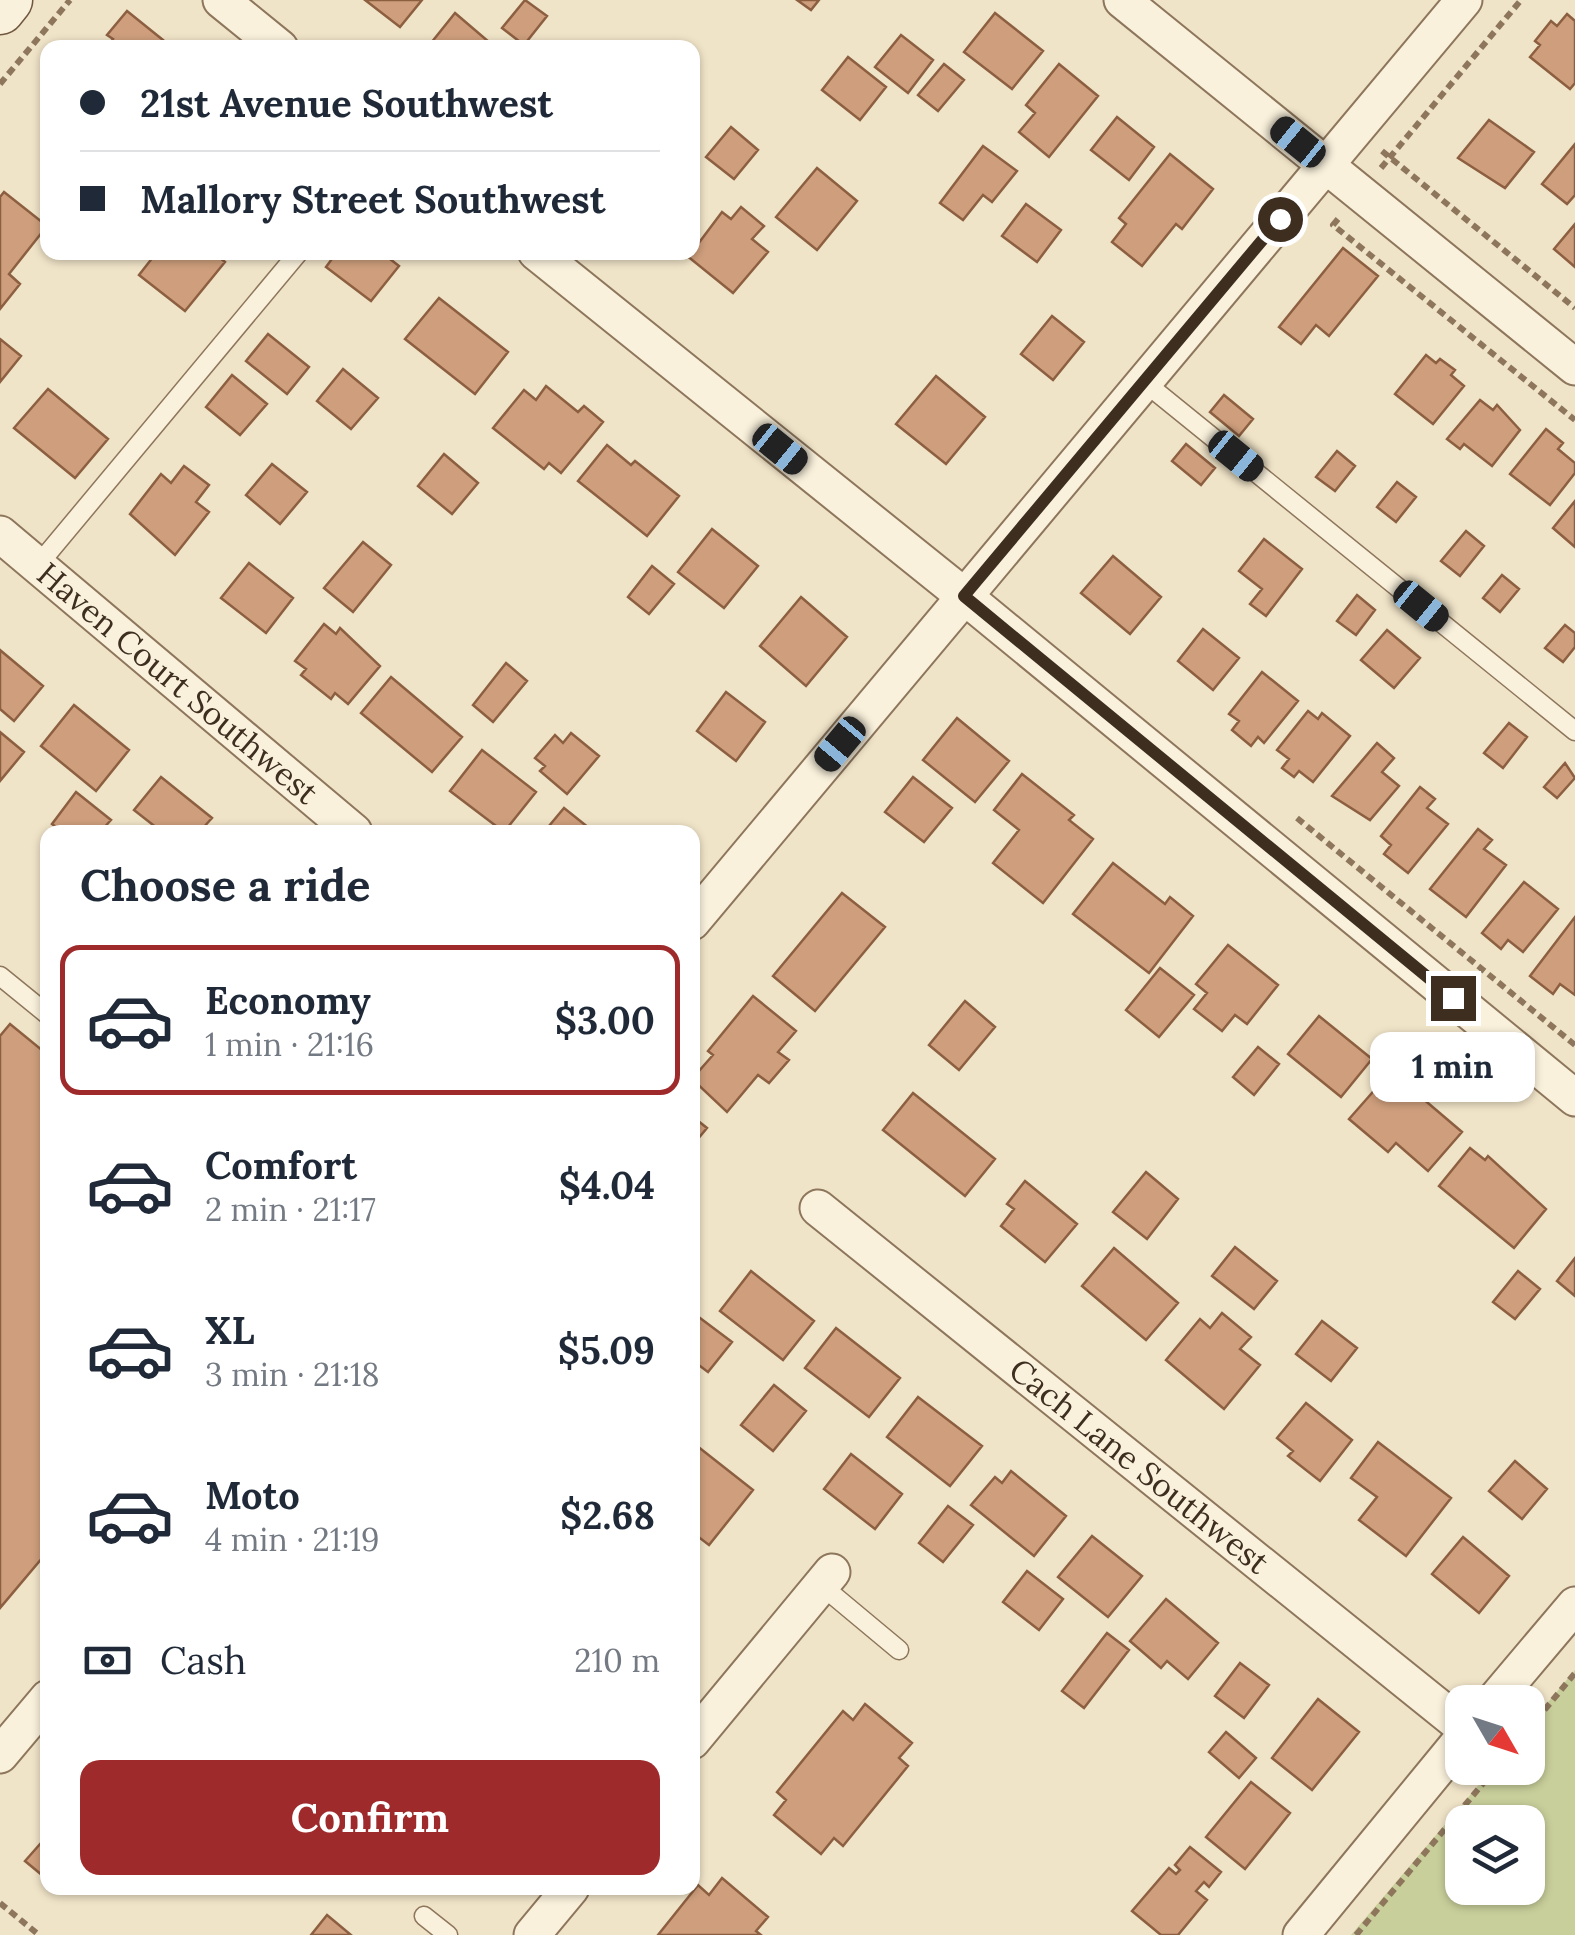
<!DOCTYPE html>
<html lang="en">
<head>
<meta charset="utf-8">
<style>
  :root { --surface:#fff; --page:#f6f6f7; --text:#1f2937; --muted:#747a83; --line:#e0e1e3; --accent:#9e2a2b }
  body { margin:0; font-family:Lora,serif; background:var(--page); color:var(--text); height:100vh; display:flex; flex-direction:column; font-size:38px; white-space:nowrap }
  * { box-sizing:border-box; margin:0 }
  p { font-size:32px; color:var(--muted) }
  .icon { flex:none; width:55px; height:55px; fill:none; stroke:currentColor; stroke-width:2; stroke-linecap:round; stroke-linejoin:round }
  .map { position:relative; flex:1; overflow:hidden }
  .drawer { position:absolute; left:40px; top:825px; width:660px; height:1070px; display:flex; flex-direction:column; background:var(--surface); border-radius:20px; box-shadow:0 2px 8px #0004 }
  .drawer>* { flex:none }
  .banner { position:absolute; left:40px; top:40px; width:660px; height:220px; border-radius:20px; box-shadow:0 2px 8px #0004; display:grid; align-content:center; height:220px; padding:0 40px; background:var(--surface) }
  .needle { width:65px; rotate:129deg }
  .fabs { position:absolute; left:1445px; top:1685px; display:grid; gap:20px }
  .fabs a { display:grid; place-items:center; width:100px; height:100px; border-radius:20px; background:var(--surface); box-shadow:0 2px 8px #0004; font-size:50px }
  .end { position:absolute; width:45px; height:45px; margin:-22px; border:12px solid #3d2e20; background:#fff; box-shadow:0 0 0 5px #fff }
  .from { border-radius:50% }
  .bubble { position:absolute; height:70px; border-radius:20px; background:var(--surface); box-shadow:0 2px 8px #0004; font-size:32px; font-weight:700; line-height:70px; text-align:center }
  .car { position:absolute; width:30px; height:60px; margin:-30px -15px; border-radius:12px; box-shadow:0 0 8px 2px #0007; background:linear-gradient(#222 24%,#8ab4d8 0 40%,#222 0 76%,#8ab4d8 0 86%,#222 0) }
  .banner b { display:flex; align-items:center; gap:35px; height:95px; font-size:38px }
  .banner b+b { border-top:2px solid var(--line) }
  .banner i { width:25px; height:25px; background:var(--text) }
  ul { padding:0; list-style:none }
  li { display:flex; align-items:center; gap:30px; height:150px; margin:0 20px 15px; padding:0 20px; border:5px solid transparent; border-radius:20px }
  li div { flex:1 }
  li b { display:block; font-size:38px }
  li em { font-style:normal; font-weight:700 }
  li.on { border-color:var(--accent) }
  li>.icon { width:90px; height:90px; stroke-width:1.5 }
  h2 { padding:0 40px; font-size:45px; line-height:120px }
  .pay { display:flex; align-items:center; gap:25px; height:110px; padding:0 40px; font-size:38px }
  .pay p { margin-inline-start:auto }
  .action { display:flex; gap:20px; margin-top:auto; padding:20px 40px }
  .action a { flex:1; height:115px; border-radius:20px; background:var(--accent); color:#fff; font-size:40px; font-weight:700; line-height:115px; text-align:center }
  .map>svg:first-child { display:block }
</style>
</head>
<body>
<div class="map">
<svg width="1575" height="1935" viewBox="0 0 1575 1935">
  <rect width="100%" height="100%" fill="#f0e4c8"/>
  <path fill="#c9cf9b" fill-rule="evenodd" d="M1575,1670V1935H1351L1493,1768H1528V1726ZM1462,1822H1528V1888H1462Z"/>
  <path fill="#cf9f7d" stroke="#8d5f41" stroke-width="2.5" d="M365,0H422L400,27Z
    M525,0L547,16L524,45L502,28Z
    M797,0H819L811,10Z
    M127,11L163,40L157,48H106L113,39L107,35Z
    M455,13L496,48H427Z
    M995,13L1043,51L1012,89L964,52Z
    M1567,14L1575,21V83L1570,89L1530,57L1540,45L1535,41L1551,21L1557,26Z
    M901,35L933,60L908,93L875,67Z
    M848,57L886,87L860,120L822,90Z
    M944,64L964,80L938,111L918,95Z
    M1059,64L1098,96L1049,157L1019,132L1035,113L1026,105Z
    M1117,117L1154,147L1129,180L1091,150Z
    M1489,120L1534,152L1505,188L1458,158Z
    M731,127L758,150L734,179L706,157Z
    M1575,144V195L1567,204L1542,184Z
    M983,146L1017,171L992,202L983,195L963,220L940,203Z
    M1170,154L1213,189L1182,229L1176,224L1142,266L1112,242L1126,224L1119,218Z
    M817,168L857,201L817,250L776,217Z
    M4,192L47,226L9,274L20,284L0,309V197Z
    M1026,204L1061,230L1037,262L1002,236Z
    M741,207L764,226L752,239L768,252L733,293L686,255L692,252L722,212L731,219Z
    M1575,224V267L1554,249Z
    M1343,248L1378,276L1329,336L1316,325L1301,344L1279,327Z
    M157,252H213L225,262L185,311L139,275Z
    M337,252H381L399,266L371,301L326,267Z
    M439,298L508,352L475,394L405,339Z
    M1052,316L1084,342L1053,380L1021,354Z
    M268,334L309,367L287,394L246,361Z
    M0,339L21,356L0,382Z
    M1426,355L1436,363L1440,359L1455,370L1451,375L1464,386L1433,424L1395,394Z
    M343,369L378,398L351,429L317,401Z
    M232,375L267,404L240,435L206,407Z
    M936,376L985,417L946,464L896,424Z
    M546,386L578,412L584,406L603,422L561,473L549,463L544,469L493,428L524,390L536,400Z
    M48,389L108,439L75,478L14,428Z
    M1224,395L1253,419L1239,436L1210,412Z
    M1480,400L1493,410L1497,405L1520,430L1492,466L1464,444L1460,449L1447,439Z
    M1546,429L1563,443L1558,449L1575,463V473L1550,505L1510,474Z
    M1186,444L1215,468L1201,485L1172,461Z
    M607,445L631,465L635,461L679,496L647,536L578,481Z
    M1337,451L1355,466L1335,491L1316,477Z
    M444,454L478,483L452,514L418,486Z
    M272,464L307,492L280,524L246,495Z
    M184,466L209,485L196,502L209,512L175,555L130,514L161,474L171,483Z
    M1397,482L1416,497L1396,522L1377,507Z
    M1575,501V547L1553,528Z
    M712,529L758,566L724,608L678,572Z
    M1466,531L1484,546L1460,576L1441,561Z
    M1264,539L1302,569L1266,616L1250,604L1262,589L1239,571Z
    M363,542L391,565L353,612L324,588Z
    M1113,556L1161,597L1130,634L1081,593Z
    M249,563L293,598L266,633L221,598Z
    M652,566L674,584L649,614L628,597Z
    M1502,575L1519,589L1500,612L1483,598Z
    M1357,595L1375,610L1356,635L1337,621Z
    M801,597L847,637L806,686L760,646Z
    M324,624L336,634L340,628L380,666L348,704L335,693L331,699L301,675L306,669L295,661Z
    M1565,625L1575,633V647L1563,662L1545,648Z
    M1203,629L1239,658L1213,690L1178,661Z
    M1387,630L1420,658L1394,688L1361,660Z
    M0,650L43,686L14,721L0,709Z
    M506,663L527,681L493,722L473,705Z
    M1262,672L1298,701L1264,743L1258,737L1251,746L1232,730L1239,721L1229,714Z
    M391,677L462,737L432,772L361,713Z
    M726,692L765,722L736,761L697,731Z
    M74,705L129,750L96,791L41,746Z
    M1308,711L1318,719L1322,713L1350,736L1313,782L1299,771L1294,777L1282,768L1289,759L1277,750Z
    M957,718L1009,761L975,802L923,760Z
    M1509,723L1527,737L1503,768L1484,753Z
    M0,732L24,752L0,781Z
    M571,733L599,756L567,794L540,771L545,766L535,758L555,735L563,743Z
    M1377,743L1394,758L1382,772L1399,786L1370,820L1332,796Z
    M482,750L536,792L504,832L450,791Z
    M1565,763L1575,778L1557,798L1544,787Z
    M1022,774L1074,815L1069,820L1093,839L1043,903L993,863L1019,830L994,810Z
    M161,777L212,818L203,828L209,832H162L134,810Z
    M913,777L952,808L924,842L885,812Z
    M1420,787L1435,799L1427,808L1448,824L1408,873L1384,854L1391,845L1381,836Z
    M76,792L111,820L100,832H63L52,824Z
    M564,808L594,832H544Z
    M1478,829L1492,840L1484,849L1506,865L1466,917L1430,889Z
    M1113,863L1165,904L1170,897L1193,916L1149,973L1073,914Z
    M1524,882L1558,909L1523,952L1508,940L1501,949L1482,933Z
    M842,893L885,927L815,1011L773,976Z
    M1575,917V995L1560,984L1553,994L1530,976Z
    M1228,945L1278,985L1247,1024L1235,1015L1222,1031L1194,1009L1207,993L1196,984Z
    M1160,968L1194,995L1159,1037L1126,1010Z
    M753,996L796,1031L778,1052L789,1060L769,1083L758,1075L727,1112L692,1079L713,1055L708,1051Z
    M965,1001L995,1027L959,1070L929,1045Z
    M1319,1016L1372,1059L1341,1097L1288,1054Z
    M10,1024L48,1055V1551L0,1608V1036Z
    M1258,1047L1279,1064L1254,1095L1233,1077Z
    M1379,1085L1396,1099L1408,1086L1462,1132L1428,1171L1396,1143L1388,1152L1349,1119Z
    M913,1093L995,1159L965,1196L883,1130Z
    M692,1116L707,1128L692,1146Z
    M1470,1148L1485,1160L1488,1156L1546,1209L1514,1248L1439,1186Z
    M1146,1172L1178,1199L1147,1239L1113,1212Z
    M1025,1181L1077,1224L1045,1262L1001,1226L1014,1209L1007,1204Z
    M1235,1247L1277,1281L1254,1309L1212,1276Z
    M1114,1248L1178,1303L1146,1340L1082,1286Z
    M1575,1258V1296L1557,1281Z
    M751,1271L814,1321L783,1360L720,1311Z
    M1518,1271L1540,1289L1515,1319L1493,1302Z
    M1222,1313L1251,1337L1240,1349L1260,1365L1224,1409L1166,1360L1200,1319L1210,1328Z
    M696,1315L732,1342L708,1372L692,1360Z
    M1322,1321L1357,1348L1331,1381L1296,1354Z
    M836,1328L900,1378L869,1417L805,1368Z
    M774,1385L806,1411L773,1451L741,1425Z
    M918,1397L982,1446L950,1486L887,1437Z
    M1306,1403L1352,1440L1320,1481L1288,1456L1293,1451L1277,1438Z
    M692,1442L753,1490L709,1545L692,1532Z
    M1378,1442L1451,1498L1406,1556L1359,1520L1377,1497L1351,1478Z
    M851,1454L902,1494L875,1529L824,1489Z
    M1515,1461L1547,1489L1522,1519L1489,1491Z
    M1011,1471L1066,1516L1034,1556L971,1505L995,1477L1002,1483Z
    M948,1506L973,1525L943,1562L919,1543Z
    M1092,1536L1142,1576L1108,1617L1058,1577Z
    M1463,1537L1509,1576L1479,1613L1432,1574Z
    M1027,1571L1063,1599L1039,1630L1003,1602Z
    M1166,1599L1218,1643L1188,1679L1167,1661L1161,1668L1130,1641Z
    M1107,1633L1129,1650L1084,1708L1062,1691Z
    M1240,1663L1269,1685L1244,1718L1215,1696Z
    M1318,1699L1359,1732L1312,1790L1272,1758Z
    M865,1704L912,1743L899,1758L908,1766L843,1846L834,1838L821,1854L774,1815L786,1800L777,1792L843,1711L853,1720Z
    M1226,1732L1256,1758L1239,1778L1209,1752Z
    M1251,1782L1290,1813L1245,1869L1206,1837Z
    M48,1835V1880L25,1861Z
    M1190,1847L1221,1872L1209,1887L1204,1882L1196,1891L1207,1900L1178,1935H1161L1132,1911L1169,1868L1176,1874L1180,1870L1175,1865Z
    M722,1878L768,1917L756,1931L761,1935H658L698,1885L709,1895Z
    M327,1915L351,1935H311Z"/>
  <g fill="none" stroke-linecap="round" stroke-linejoin="round">
    <defs>
      <path id="lane" d="M1143,381L1575,731
        M38,565L299,252
        M0,976L48,1015
        M821,1585L899,1650
        M424,1916L448,1935"/>
      <g id="street">
        <path d="M221,0L280,48"/>
        <path d="M1122,0L1575,367"/>
        <path d="M536,252L964,596L1575,1098"/>
        <path id="s1" d="M0,534L354,832"/>
        <path d="M692,922L1464,0"/>
        <path id="s2" d="M818,1208L1462,1726"/>
        <path d="M1493,1702L1575,1605"/>
        <path d="M692,1741L832,1572"/>
        <path d="M0,1755L48,1698"/>
        <path d="M532,1935L571,1888"/>
        <path d="M1301,1935L1462,1739"/>
      </g>
      <path id="secondary" d="M0,10L8,0"/>
    </defs>
    <use href="#lane" stroke="#8d765c" stroke-width="21"/>
    <use href="#street" stroke="#8d765c" stroke-width="39"/>
    <use href="#secondary" stroke="#6f573f" stroke-width="51"/>
    <path stroke="#8d765c" stroke-width="6" stroke-dasharray="8 5" stroke-linecap="butt" d="M0,84L70,0
      M1382,151L1575,308
      M1381,168L1521,0
      M1338,219L1333,225L1575,420
      M1297,818L1575,1045
      M1528,1730L1575,1673
      M0,1903L39,1935
      M1356,1935L1496,1768"/>
    <use href="#lane" stroke="#faf1dc" stroke-width="18"/>
    <use href="#street" stroke="#faf1dc" stroke-width="35"/>
    <use href="#secondary" stroke="#faf1dc" stroke-width="48"/>
  </g>
  <g fill="none" stroke-linecap="round" stroke-linejoin="round">
    <path stroke="#3d2e20" stroke-width="12" d="M1280,219L964,596L1453,998"/>
  </g>
  <g text-anchor="middle" stroke-width="8" stroke-linejoin="round" paint-order="stroke">
    <g font-size="32" fill="#3d2e20" stroke="#f7eed8">
      <text dy="11" stroke="none"><textPath href="#s1" startOffset="232">Haven Court Southwest</textPath></text>
      <text dy="11" stroke="none"><textPath href="#s2" startOffset="412">Cach Lane Southwest</textPath></text>
    </g>
  </g>
</svg>
<div class="fabs">
<a><svg class="needle" viewBox="-14 -14 28 28"><path d="M0-13l5 13h-10z" fill="#e53935"/><path d="M0 13l5-13h-10z" fill="#747a83"/></svg></a>
<a><svg class="icon" aria-label="layers" viewBox="0 0 24 24"><path d="M12 4l9 5-9 5-9-5zM3 14l9 5 9-5"/></svg></a>
</div>
<i class="end from" style="left:1280px;top:219px"></i>
<i class="end" style="left:1453px;top:998px"></i>
<div class="bubble" style="left:1370px;top:1032px;width:165px">1 min</div>
<i class="car" style="left:1298px;top:142px;rotate:309deg"></i>
<i class="car" style="left:780px;top:449px;rotate:129deg"></i>
<i class="car" style="left:1236px;top:456px;rotate:129deg"></i>
<i class="car" style="left:1421px;top:606px;rotate:129deg"></i>
<i class="car" style="left:840px;top:744px;rotate:220deg"></i>
<div class="banner">
<b><i class="from"></i>21st Avenue Southwest</b>
<b><i></i>Mallory Street Southwest</b>
</div>
<section class="drawer">
<h2>Choose a ride</h2>
<ul>
<li class="on"><svg class="icon" aria-label="car" viewBox="0 0 24 24"><path d="M5 17H2v-5l4-1 3-4h7l3 4 3 1v5h-3M9 17h6M6 11h13"/><circle cx="7" cy="17" r="2"/><circle cx="17" cy="17" r="2"/></svg><div><b>Economy</b><p>1 min · 21:16</p></div><em>$3.00</em></li>
<li><svg class="icon" aria-label="car" viewBox="0 0 24 24"><path d="M5 17H2v-5l4-1 3-4h7l3 4 3 1v5h-3M9 17h6M6 11h13"/><circle cx="7" cy="17" r="2"/><circle cx="17" cy="17" r="2"/></svg><div><b>Comfort</b><p>2 min · 21:17</p></div><em>$4.04</em></li>
<li><svg class="icon" aria-label="car" viewBox="0 0 24 24"><path d="M5 17H2v-5l4-1 3-4h7l3 4 3 1v5h-3M9 17h6M6 11h13"/><circle cx="7" cy="17" r="2"/><circle cx="17" cy="17" r="2"/></svg><div><b>XL</b><p>3 min · 21:18</p></div><em>$5.09</em></li>
<li><svg class="icon" aria-label="car" viewBox="0 0 24 24"><path d="M5 17H2v-5l4-1 3-4h7l3 4 3 1v5h-3M9 17h6M6 11h13"/><circle cx="7" cy="17" r="2"/><circle cx="17" cy="17" r="2"/></svg><div><b>Moto</b><p>4 min · 21:19</p></div><em>$2.68</em></li>
</ul>
<div class="pay"><svg class="icon" aria-label="cash" viewBox="0 0 24 24"><path d="M3 7h18v10H3z"/><circle cx="12" cy="12" r="2"/></svg>Cash<p>210 m</p></div>
<div class="action"><a>Confirm</a></div>
</section>
</div>
</body>
</html>
